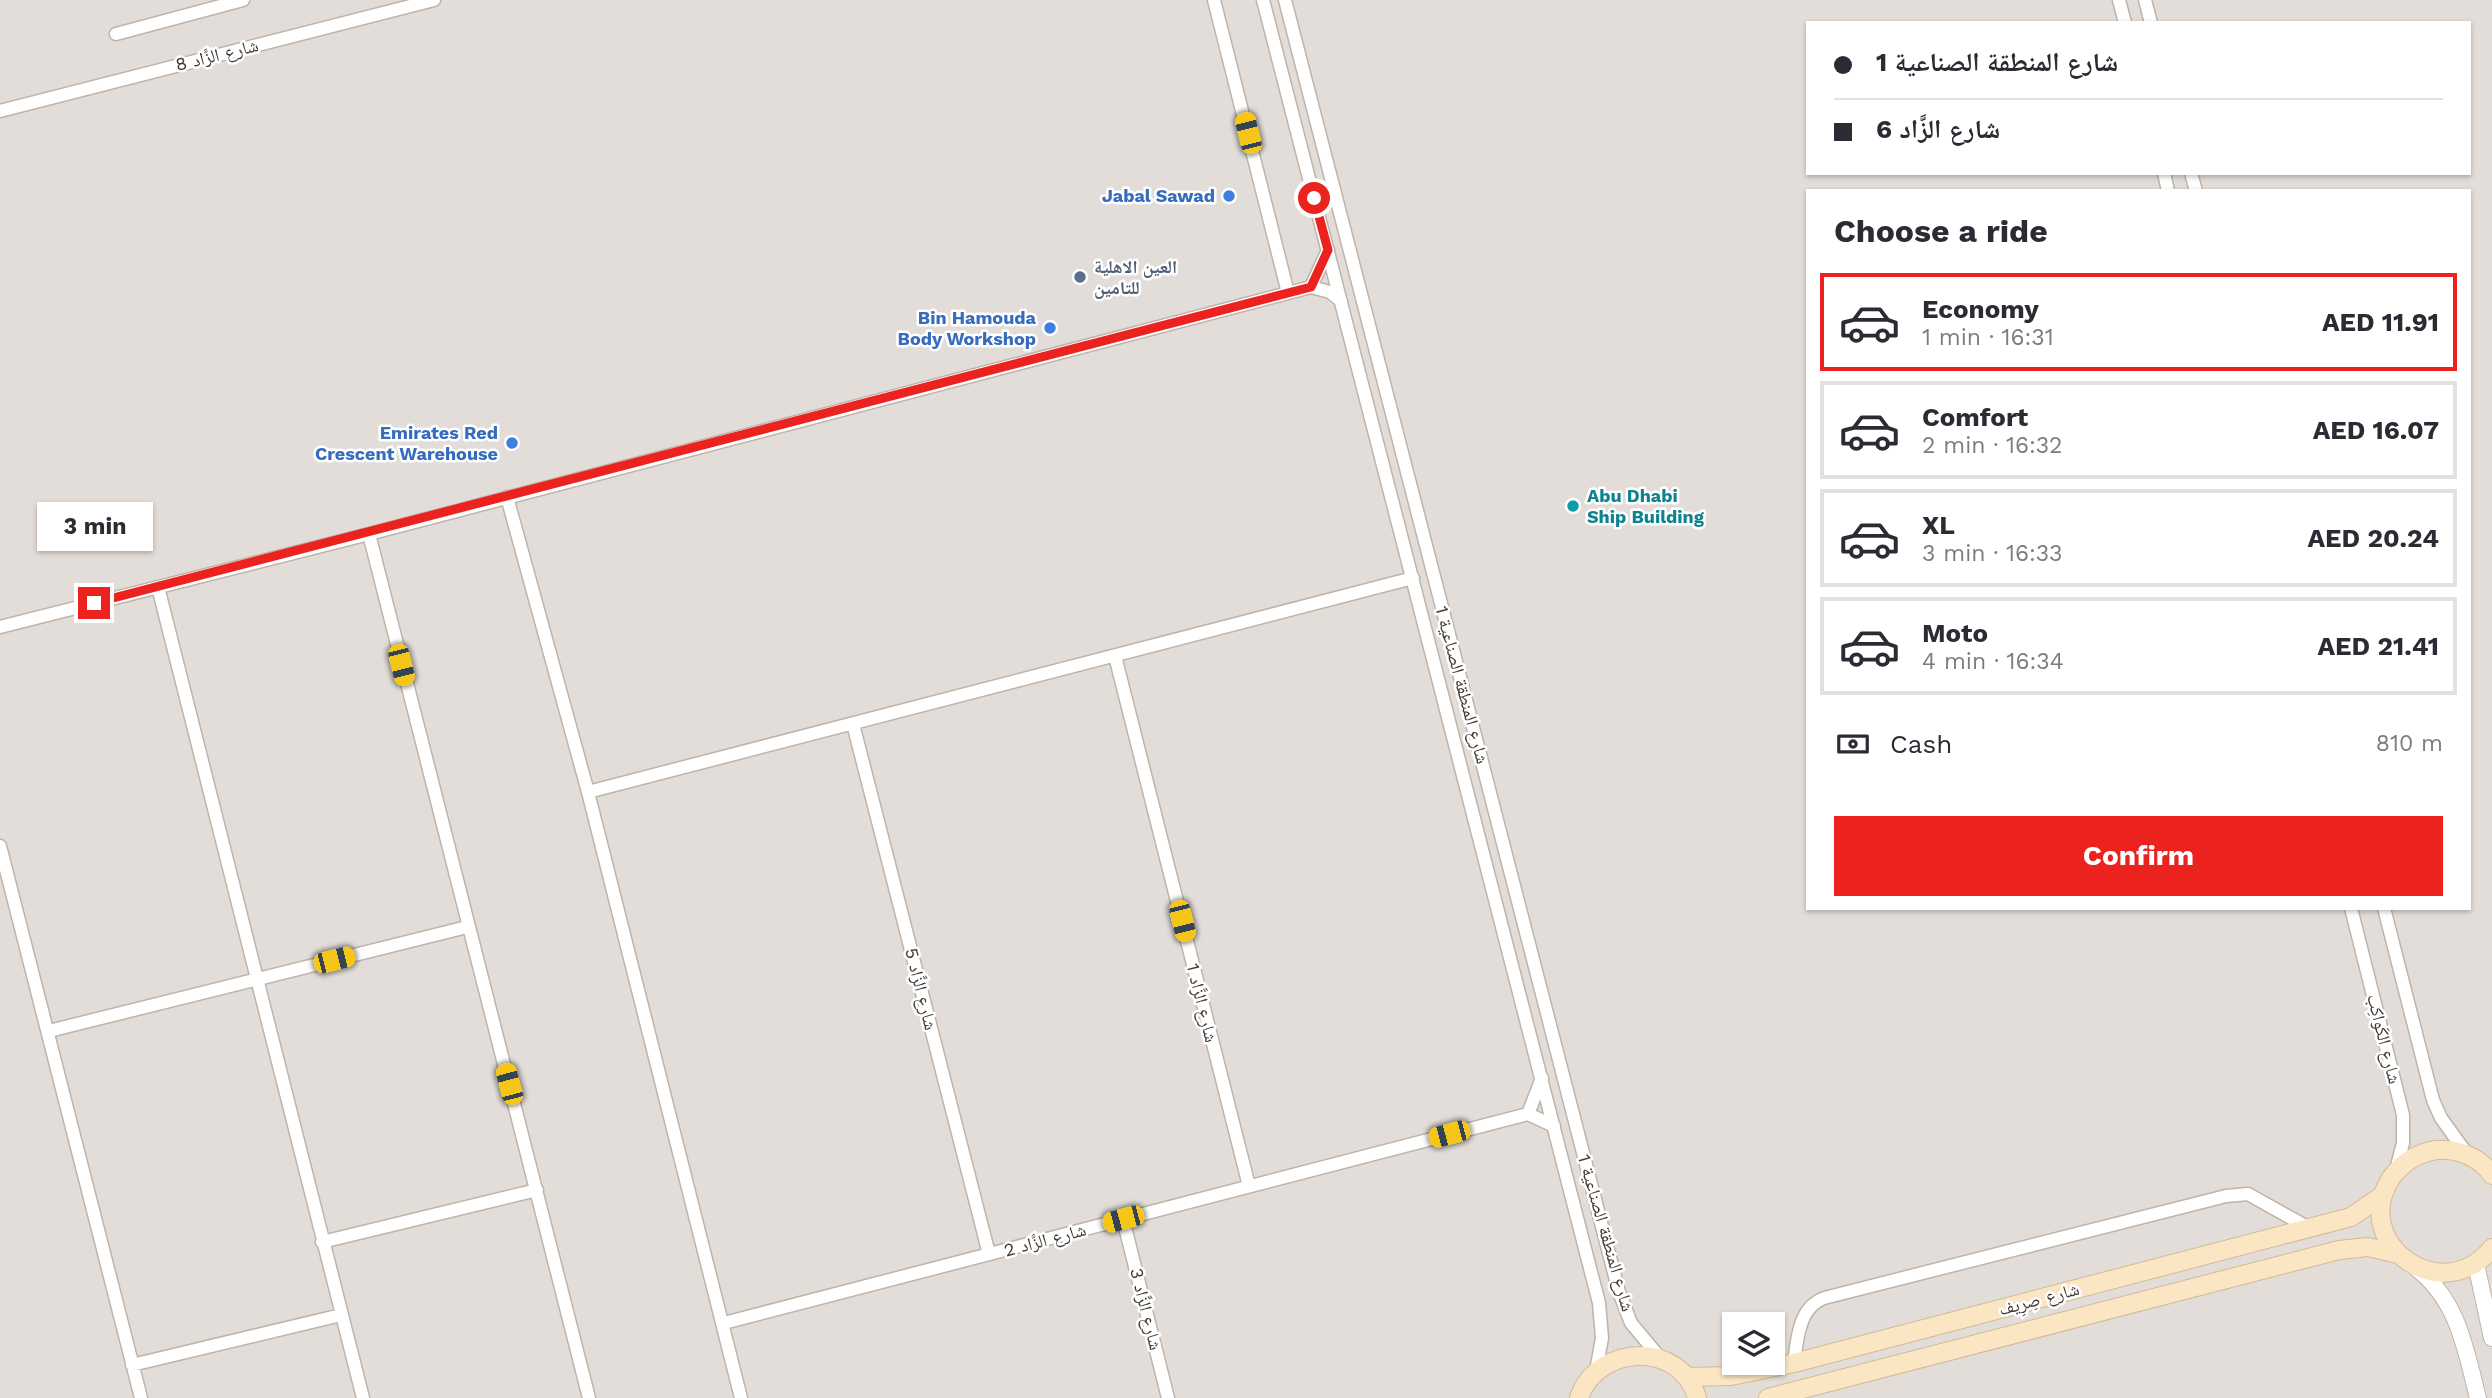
<!DOCTYPE html>
<html lang="en">
<head>
<meta charset="utf-8">
<style>
  :root { --surface:#fff; --page:#f2f2f3; --text:#2b2b33; --muted:#7c7c81; --line:#e1e1e2; --accent:#ec221f }
  body { margin:0; font-family:"Work Sans","Noto Naskh Arabic",sans-serif; background:var(--page); color:var(--text); height:100vh; display:flex; flex-direction:column; font-size:26px; white-space:nowrap }
  * { box-sizing:border-box; margin:0 }
  p { font-size:23px; color:var(--muted) }
  .icon { flex:none; width:38px; height:38px; fill:none; stroke:currentColor; stroke-width:2; stroke-linecap:round; stroke-linejoin:round }
  .map { position:relative; flex:1; overflow:hidden }
  .side { position:absolute; left:1806px; top:189px; width:665px; height:721px; display:flex; flex-direction:column; background:var(--surface); border-radius:0px; box-shadow:0 2px 5px #0004 }
  .side>* { flex:none }
  .banner { position:absolute; left:1806px; top:21px; width:665px; height:154px; border-radius:0px; box-shadow:0 2px 5px #0004; display:grid; align-content:center; height:154px; padding:0 28px; background:var(--surface) }
  .buttons { position:absolute; left:1722px; top:1312px; display:grid; gap:14px }
  .buttons a { display:grid; place-items:center; width:63px; height:63px; border-radius:0px; background:var(--surface); box-shadow:0 2px 5px #0004; font-size:35px }
  .end { position:absolute; width:32px; height:32px; margin:-16px; border:9px solid #ec221f; background:#fff; box-shadow:0 0 0 4px #fff }
  .from { border-radius:50% }
  .bubble { position:absolute; height:49px; border-radius:0px; background:var(--surface); box-shadow:0 2px 5px #0004; font-size:23px; font-weight:700; line-height:49px; text-align:center }
  .car { position:absolute; width:21px; height:42px; margin:-21px -10px; border-radius:9px; box-shadow:0 0 5px 2px #0007; background:linear-gradient(#f5c518 24%,#345 0 40%,#f5c518 0 76%,#345 0 86%,#f5c518 0) }
  .banner b { display:flex; align-items:center; gap:24px; height:66px; font-size:26px }
  .banner b+b { border-top:2px solid var(--line) }
  .banner i { width:18px; height:18px; background:var(--text) }
  ul { padding:0; list-style:none }
  li { display:flex; align-items:center; gap:21px; height:98px; margin:0 14px 10px; padding:0 14px; border:4px solid var(--line); border-radius:0px }
  li div { flex:1 }
  li b { display:block; font-size:26px }
  li em { font-style:normal; font-weight:700 }
  li.on { border-color:var(--accent) }
  li>.icon { width:63px; height:63px; stroke-width:1.5 }
  h2 { padding:0 28px; font-size:32px; line-height:84px }
  .pay { display:flex; align-items:center; gap:18px; height:77px; padding:0 28px; font-size:26px }
  .pay p { margin-inline-start:auto }
  .action { display:flex; gap:14px; margin-top:auto; padding:14px 28px }
  .action a { flex:1; height:80px; border-radius:0px; background:var(--accent); color:#fff; font-size:28px; font-weight:700; line-height:80px; text-align:center }
  .map>svg:first-child { display:block }
</style>
</head>
<body>
<div class="map">
<svg width="2492" height="1398" viewBox="0 0 2492 1398">
  <rect width="100%" height="100%" fill="#f1ebe3"/>
  <path fill="#e2ddd9" fill-rule="evenodd" d="M0,0H2492V1398H0ZM1808,23H2469V173H1808ZM1808,191H2469V908H1808ZM1734,1325H1773V1363H1734Z"/>
  <g fill="none" stroke-linecap="round" stroke-linejoin="round">
    <defs>
      <path id="minor" d="M1214,0L1288,293
        M1263,0L1599,1303L1602,1338L1596,1371
        M1285,0L1619,1292L1631,1323L1661,1359
        M2119,0L2125,23
        M2145,0L2151,23
        M116,34L243,0
        M0,111L434,0
        M2164,173L2168,191
        M2191,173L2196,191
        M1311,287L1328,250
        M507,497L588,792L741,1398
        M369,534L589,1398
        M158,587L363,1398
        M0,627L369,534L1311,287L1330,292L1341,301
        M1115,656L1249,1186
        M853,724L989,1254
        M588,792L1413,578
        M0,846L141,1398
        M2351,908L2403,1115V1143L2396,1170
        M2384,908L2433,1100L2441,1118L2467,1154
        M49,1031L467,927
        M1528,1114L1542,1078
        M1123,1219L1168,1398
        M322,1242L537,1190
        M724,1323L1528,1114L1554,1126
        M1794,1363C1797,1338 1799,1304 1828,1297L2226,1196L2248,1194L2309,1228
        M132,1365L341,1315"/>
      <path id="tertiary" d="M2476,1264L2492,1338
        M2415,1267C2458,1300 2465,1347 2478,1398"/>
      <path id="secondary" d="M2492,1175C2480,1157 2457,1148 2436,1150C2417,1153 2402,1163 2391,1178C2349,1243 2442,1310 2492,1248
        M1686,1377L1731,1376L1794,1363L2351,1217L2383,1195
        M1579,1398C1597,1344 1681,1340 1697,1398
        M1768,1398L2339,1250L2368,1247L2398,1254"/>
    </defs>
    <use href="#minor" stroke="#beb4aa" stroke-width="15"/>
    <use href="#tertiary" stroke="#beb4aa" stroke-width="18"/>
    <use href="#secondary" stroke="#d1ba98" stroke-width="20"/>
    <use href="#minor" stroke="#fff" stroke-width="12"/>
    <use href="#tertiary" stroke="#fff" stroke-width="16"/>
    <use href="#secondary" stroke="#fbe6c3" stroke-width="18"/>
  </g>
  <g fill="none" stroke-linecap="round" stroke-linejoin="round">
    <path stroke="#ec221f" stroke-width="9" d="M94,603L1311,287L1328,250L1314,198"/>
  </g>
  <g fill="#3f7fe0" stroke="#fff" stroke-width="2.5">
    <circle cx="1229" cy="196" r="7"/>
    <circle cx="1050" cy="328" r="7"/>
    <circle cx="512" cy="443" r="7"/>
  </g>
  <circle fill="#5c6f8a" stroke="#fff" stroke-width="2.5" cx="1080" cy="277" r="7"/>
  <circle fill="#0f9aa8" stroke="#fff" stroke-width="2.5" cx="1573" cy="506" r="7"/>
  <g text-anchor="middle" stroke-width="5" stroke-linejoin="round" paint-order="stroke">
    <g font-size="18" fill="#423b34" stroke="#fff">
      <text transform="translate(217 55) rotate(-14)" y="6">شارع الزَّاد 8</text>
      <text transform="translate(1462 685) rotate(75)" y="6">شارع المنطقة الصناعية 1</text>
      <text transform="translate(921 989) rotate(76)" y="6">شارع الزَّاد 5</text>
      <text transform="translate(1202 1003) rotate(76)" y="6">شارع الزَّاد 1</text>
      <text transform="translate(2384 1039) rotate(76)" y="6">شارع الكَواكِب</text>
      <text transform="translate(1606 1233) rotate(74)" y="6">شارع المنطقة الصناعية 1</text>
      <text transform="translate(1045 1240) rotate(-15)" y="6">شارع الزَّاد 2</text>
      <text transform="translate(2039 1299) rotate(-15)" y="6">شارع صِرِيف</text>
      <text transform="translate(1146 1309) rotate(76)" y="6">شارع الزَّاد 3</text>
    </g>
    <g font-size="18" font-weight="bold" fill="#366cbe" stroke="#fff" text-anchor="end">
      <text x="1215" y="202">Jabal Sawad</text>
      <text x="1036" y="324">Bin Hamouda<tspan x="1036" dy="21">Body Workshop</tspan></text>
      <text x="498" y="439">Emirates Red<tspan x="498" dy="21">Crescent Warehouse</tspan></text>
    </g>
    <g font-size="18" font-weight="bold" fill="#4e5e75" stroke="#fff" text-anchor="start">
      <text x="1094" y="273">العين الاهلية<tspan x="1094" dy="21">للتامين</tspan></text>
    </g>
    <g font-size="18" font-weight="bold" fill="#0d838f" stroke="#fff" text-anchor="start">
      <text x="1587" y="502">Abu Dhabi<tspan x="1587" dy="21">Ship Building</tspan></text>
    </g>
  </g>
</svg>
<div class="buttons">
<a><svg class="icon" aria-label="layers" viewBox="0 0 24 24"><path d="M12 4l9 5-9 5-9-5zM3 14l9 5 9-5"/></svg></a>
</div>
<i class="end from" style="left:1314px;top:198px"></i>
<i class="end" style="left:94px;top:603px"></i>
<div class="bubble" style="left:37px;top:502px;width:116px">3 min</div>
<i class="car" style="left:1248px;top:133px;rotate:346deg"></i>
<i class="car" style="left:401px;top:665px;rotate:166deg"></i>
<i class="car" style="left:1182px;top:921px;rotate:166deg"></i>
<i class="car" style="left:334px;top:960px;rotate:76deg"></i>
<i class="car" style="left:509px;top:1084px;rotate:345deg"></i>
<i class="car" style="left:1449px;top:1134px;rotate:255deg"></i>
<i class="car" style="left:1123px;top:1219px;rotate:255deg"></i>
<div class="banner">
<b><i class="from"></i>شارع المنطقة الصناعية 1</b>
<b><i></i>شارع الزَّاد 6</b>
</div>
<section class="side">
<h2>Choose a ride</h2>
<ul>
<li class="on"><svg class="icon" aria-label="car" viewBox="0 0 24 24"><path d="M5 17H2v-5l4-1 3-4h7l3 4 3 1v5h-3M9 17h6M6 11h13"/><circle cx="7" cy="17" r="2"/><circle cx="17" cy="17" r="2"/></svg><div><b>Economy</b><p>1 min · 16:31</p></div><em>AED 11.91</em></li>
<li><svg class="icon" aria-label="car" viewBox="0 0 24 24"><path d="M5 17H2v-5l4-1 3-4h7l3 4 3 1v5h-3M9 17h6M6 11h13"/><circle cx="7" cy="17" r="2"/><circle cx="17" cy="17" r="2"/></svg><div><b>Comfort</b><p>2 min · 16:32</p></div><em>AED 16.07</em></li>
<li><svg class="icon" aria-label="car" viewBox="0 0 24 24"><path d="M5 17H2v-5l4-1 3-4h7l3 4 3 1v5h-3M9 17h6M6 11h13"/><circle cx="7" cy="17" r="2"/><circle cx="17" cy="17" r="2"/></svg><div><b>XL</b><p>3 min · 16:33</p></div><em>AED 20.24</em></li>
<li><svg class="icon" aria-label="car" viewBox="0 0 24 24"><path d="M5 17H2v-5l4-1 3-4h7l3 4 3 1v5h-3M9 17h6M6 11h13"/><circle cx="7" cy="17" r="2"/><circle cx="17" cy="17" r="2"/></svg><div><b>Moto</b><p>4 min · 16:34</p></div><em>AED 21.41</em></li>
</ul>
<div class="pay"><svg class="icon" aria-label="cash" viewBox="0 0 24 24"><path d="M3 7h18v10H3z"/><circle cx="12" cy="12" r="2"/></svg>Cash<p>810 m</p></div>
<div class="action"><a>Confirm</a></div>
</section>
</div>
</body>
</html>
